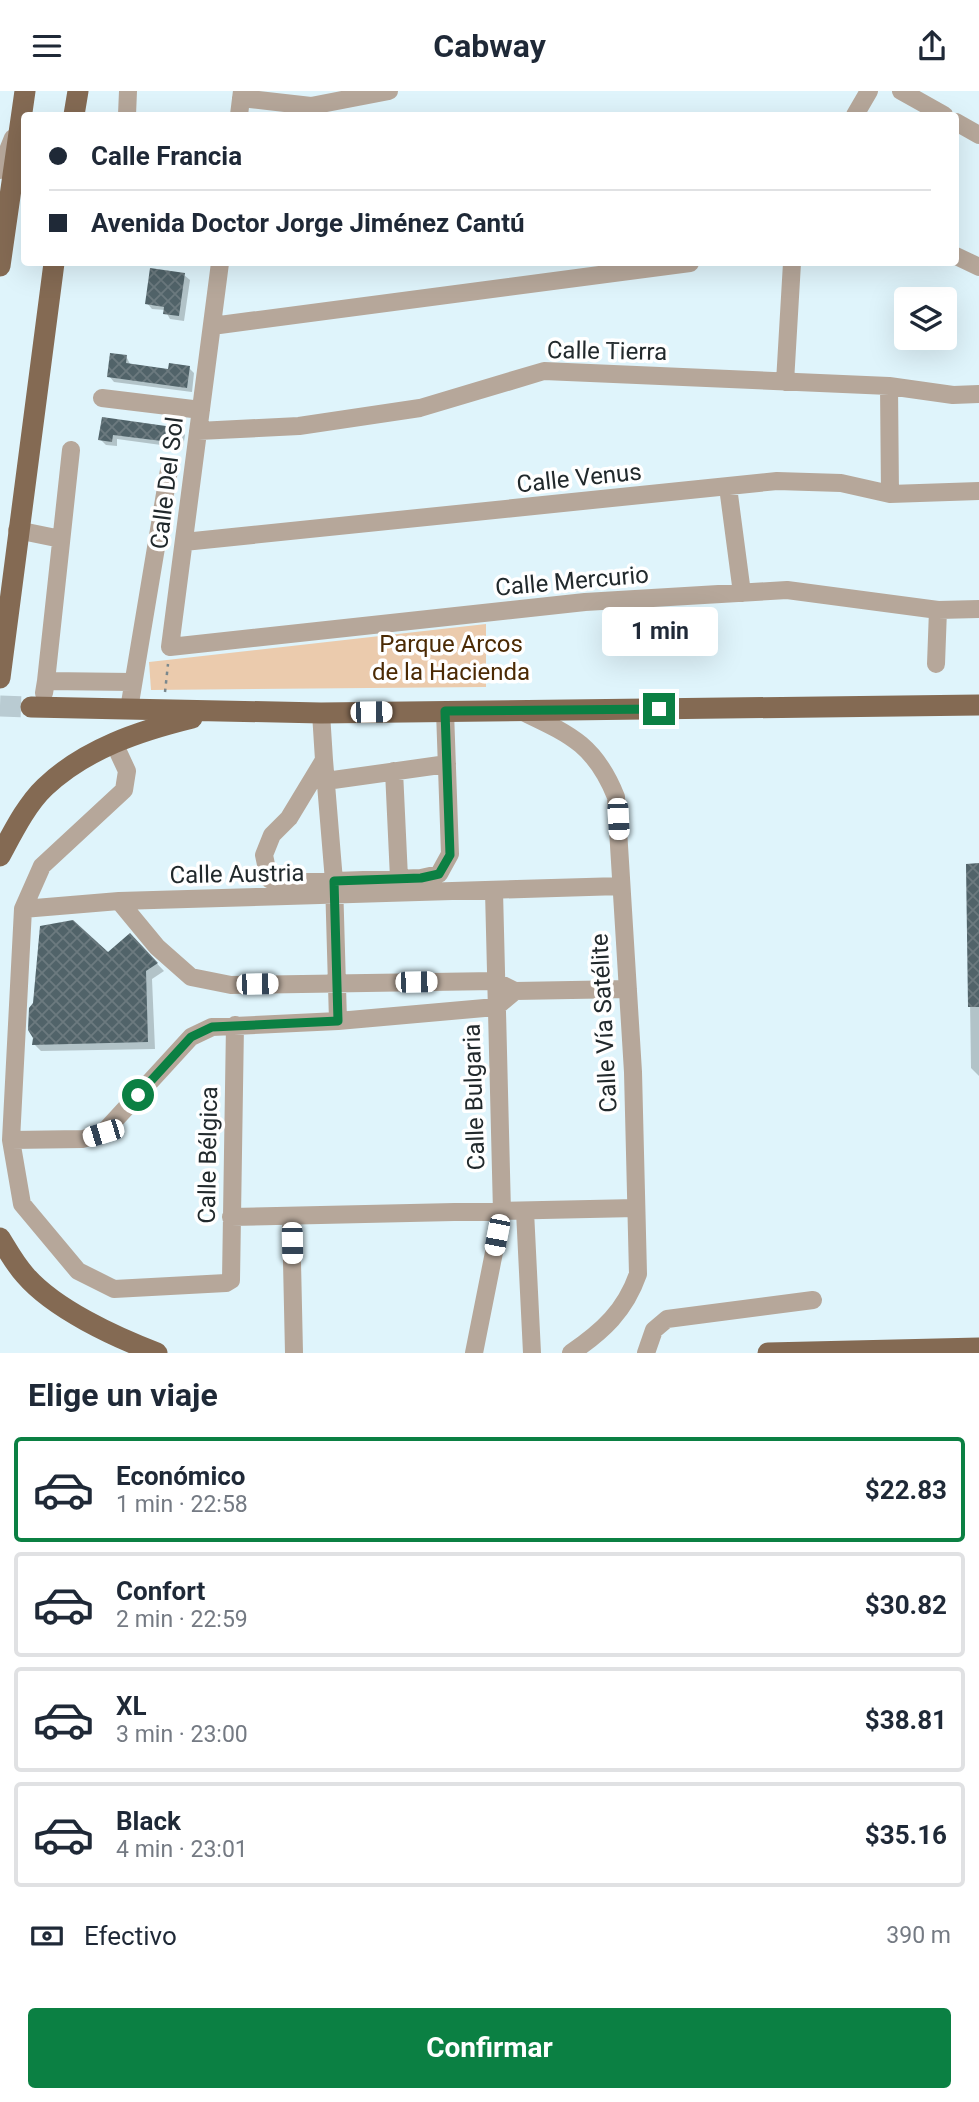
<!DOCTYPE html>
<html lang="es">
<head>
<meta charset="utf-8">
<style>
  :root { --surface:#fff; --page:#f2f2f3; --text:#1f2937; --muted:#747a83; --line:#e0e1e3; --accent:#0b8043 }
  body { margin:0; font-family:Roboto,sans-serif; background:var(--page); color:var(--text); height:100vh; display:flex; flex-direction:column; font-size:26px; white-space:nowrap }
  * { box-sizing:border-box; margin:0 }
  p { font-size:23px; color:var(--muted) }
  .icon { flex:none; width:38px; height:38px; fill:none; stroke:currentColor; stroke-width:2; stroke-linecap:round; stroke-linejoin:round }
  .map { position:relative; height:1262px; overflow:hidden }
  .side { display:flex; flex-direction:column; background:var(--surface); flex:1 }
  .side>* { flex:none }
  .top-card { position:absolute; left:21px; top:21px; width:938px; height:154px; border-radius:7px; box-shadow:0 7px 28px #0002; display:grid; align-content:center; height:154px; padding:0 28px; background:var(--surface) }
  .controls { position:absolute; left:894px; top:196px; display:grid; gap:14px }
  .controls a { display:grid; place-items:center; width:63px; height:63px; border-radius:7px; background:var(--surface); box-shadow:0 7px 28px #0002; font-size:35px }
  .end { position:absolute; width:32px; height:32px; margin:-16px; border:9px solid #0b8043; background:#fff; box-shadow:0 0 0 4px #fff }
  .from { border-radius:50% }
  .bubble { position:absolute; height:49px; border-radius:7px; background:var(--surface); box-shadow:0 7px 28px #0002; font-size:23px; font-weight:700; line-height:49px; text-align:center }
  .car { position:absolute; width:21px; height:42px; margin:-21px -10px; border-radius:9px; box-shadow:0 0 5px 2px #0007; background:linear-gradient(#fff 24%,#345 0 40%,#fff 0 76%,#345 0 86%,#fff 0) }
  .top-card b { display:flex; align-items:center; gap:24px; height:66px; font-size:26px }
  .top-card b+b { border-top:2px solid var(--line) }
  .top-card i { width:18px; height:18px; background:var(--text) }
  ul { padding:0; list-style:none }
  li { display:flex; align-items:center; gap:21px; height:105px; margin:0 14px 10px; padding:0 14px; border:4px solid var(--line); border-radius:7px }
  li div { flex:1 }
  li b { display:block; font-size:26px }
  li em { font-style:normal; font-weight:700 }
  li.current { border-color:var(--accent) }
  li>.icon { width:63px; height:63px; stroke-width:1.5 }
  h2 { padding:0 28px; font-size:32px; line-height:84px }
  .pay { display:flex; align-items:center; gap:18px; height:77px; padding:0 28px; font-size:26px }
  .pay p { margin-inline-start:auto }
  .button { display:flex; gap:14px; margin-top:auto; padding:14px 28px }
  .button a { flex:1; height:80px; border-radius:7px; background:var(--accent); color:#fff; font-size:28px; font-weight:700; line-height:80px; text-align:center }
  header { display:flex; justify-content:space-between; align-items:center; height:91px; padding:0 28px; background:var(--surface); font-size:32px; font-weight:700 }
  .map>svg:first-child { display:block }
</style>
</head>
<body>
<header><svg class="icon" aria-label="menu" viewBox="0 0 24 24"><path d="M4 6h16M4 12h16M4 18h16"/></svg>Cabway<svg class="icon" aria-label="share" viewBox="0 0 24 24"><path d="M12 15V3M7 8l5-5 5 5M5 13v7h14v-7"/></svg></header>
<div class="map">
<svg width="979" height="1262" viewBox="0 0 979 1262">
  <defs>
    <pattern id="building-cross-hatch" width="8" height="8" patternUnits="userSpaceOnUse" patternTransform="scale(1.75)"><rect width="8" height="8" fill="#516369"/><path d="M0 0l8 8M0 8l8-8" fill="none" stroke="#6c7a7f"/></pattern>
  </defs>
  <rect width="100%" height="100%" fill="#dff4fb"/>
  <path fill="#ebcbad" d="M486,533V596L151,599L149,571Z"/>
  <path fill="#0003" d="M184,184L190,189L184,230L170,228L165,219L152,218L147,212Z
    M126,265L131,275L170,280L189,277L194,282L192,301L114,291L109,285Z
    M103,328L180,338L185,344L183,357L117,348V355L106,354L100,348Z
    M968,774H979V985L971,977Z
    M130,844L164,880L152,888L155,958L41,960L34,953L108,864Z"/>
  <path fill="url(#building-cross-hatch)" d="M150,177L185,182L179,225L163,223L164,216L145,213Z
    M110,262L127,264L126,272L168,278L169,272L190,275L187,297L107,286Z
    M102,326L180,337L178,352L113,344L112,351L98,349Z
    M979,772V916H968L966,773Z
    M73,829L108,861L130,842L158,872L146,880L148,951L32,954L33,947L28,939L29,917L33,912L40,835Z"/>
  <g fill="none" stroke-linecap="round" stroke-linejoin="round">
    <path stroke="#b9cbd2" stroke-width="21" stroke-dasharray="21 10" stroke-linecap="butt" d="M0,615L31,616"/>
    <path stroke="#7a888d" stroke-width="2.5" stroke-dasharray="3.5 5" stroke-linecap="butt" d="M165,601L168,573"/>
    <path stroke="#b6a79a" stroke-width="18" d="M901,0L944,24
      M241,7L311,15L389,0
      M127,24L128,0
      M239,24L242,0
      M855,24L869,0
      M956,31L979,44
      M0,79L13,47
      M956,165L979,176
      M220,172L170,556L585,511L787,499L938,519L979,518
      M212,235L690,172
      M785,291L792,172
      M889,295L890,403
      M102,307L201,319
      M198,340L299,335L420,317L544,280L889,295L953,304L979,303
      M728,396L742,502
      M17,439L61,448
      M184,451L777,390L841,392L890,403L979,400
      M936,573L938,519
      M46,590L71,359
      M44,602L46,590L133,591
      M129,618L169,379
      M521,620C569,643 595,653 616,706L633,981L638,1183C625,1220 603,1240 571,1262
      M321,622L324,669L289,727L272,744L264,764L269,788L277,792L421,787L439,783L450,763L445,620
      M114,652L127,680L124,699L42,775L23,818L11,1049L22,1113L78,1180L114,1198L226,1192L231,1189L235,934
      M324,669L334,790L338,930
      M394,680L399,787
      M326,690L447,673
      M119,810L157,856L191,886L231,894L495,890L515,900L628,898
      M23,818L119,810L621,795
      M11,1049L83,1048L103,1042L191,946L212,936L338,930L496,916L515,900
      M525,1120L532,1262
      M291,1125L294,1262
      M231,1126L636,1117
      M474,1262L502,1121L494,800
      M646,1262L654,1239L667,1228L813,1209"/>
    <path stroke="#846a53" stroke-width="21" d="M74,24L78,0
      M0,175L25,0
      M0,587L54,172
      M31,616L321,622L979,614
      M0,765C12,743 26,714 45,696C85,658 139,640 192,627
      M0,1147C8,1160 15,1173 25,1184C54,1218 115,1246 157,1262
      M768,1262L979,1257"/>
  </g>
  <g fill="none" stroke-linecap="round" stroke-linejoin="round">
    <path stroke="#0b8043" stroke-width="9" d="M138,1004L191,946L212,936L338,930L334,790L421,787L439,783L450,764L445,620L659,618"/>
  </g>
  <g text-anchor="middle" stroke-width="7" stroke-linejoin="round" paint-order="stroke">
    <g font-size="24" fill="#21292c" stroke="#fff">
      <text transform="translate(607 260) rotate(1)" y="8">Calle Tierra</text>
      <text transform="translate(579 387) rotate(-6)" y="8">Calle Venus</text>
      <text transform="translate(167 392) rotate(-83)" y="8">Calle Del Sol</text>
      <text transform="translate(572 490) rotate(-5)" y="8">Calle Mercurio</text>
      <text transform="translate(237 783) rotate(-1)" y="8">Calle Austria</text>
      <text transform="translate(604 932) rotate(-93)" y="8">Calle Vía Satélite</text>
      <text transform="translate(474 1006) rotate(-92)" y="8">Calle Bulgaria</text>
      <text transform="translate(208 1064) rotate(-89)" y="8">Calle Bélgica</text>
    </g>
    <g font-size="24" fill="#4b2a04" stroke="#fff">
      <text x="451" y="561">Parque Arcos<tspan x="451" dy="28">de la Hacienda</tspan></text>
    </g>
  </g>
</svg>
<div class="controls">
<a><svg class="icon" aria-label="layers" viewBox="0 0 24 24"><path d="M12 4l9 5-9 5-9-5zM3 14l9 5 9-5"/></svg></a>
</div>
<i class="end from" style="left:138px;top:1004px"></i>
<i class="end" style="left:659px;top:618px"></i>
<div class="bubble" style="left:602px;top:516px;width:116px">1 min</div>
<i class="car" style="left:371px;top:621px;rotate:89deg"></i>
<i class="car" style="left:618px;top:728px;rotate:177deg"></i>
<i class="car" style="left:416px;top:891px;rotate:89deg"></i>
<i class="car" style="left:257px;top:893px;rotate:89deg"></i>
<i class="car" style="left:103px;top:1042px;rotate:253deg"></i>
<i class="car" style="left:497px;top:1144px;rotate:191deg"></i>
<i class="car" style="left:292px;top:1152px;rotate:179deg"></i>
<div class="top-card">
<b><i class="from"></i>Calle Francia</b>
<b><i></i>Avenida Doctor Jorge Jiménez Cantú</b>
</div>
</div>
<section class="side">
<h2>Elige un viaje</h2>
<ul>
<li class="current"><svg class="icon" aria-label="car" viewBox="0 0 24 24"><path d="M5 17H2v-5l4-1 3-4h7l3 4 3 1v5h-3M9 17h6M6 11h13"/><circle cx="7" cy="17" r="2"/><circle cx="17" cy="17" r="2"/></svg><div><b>Económico</b><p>1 min · 22:58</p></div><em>$22.83</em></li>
<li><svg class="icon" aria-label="car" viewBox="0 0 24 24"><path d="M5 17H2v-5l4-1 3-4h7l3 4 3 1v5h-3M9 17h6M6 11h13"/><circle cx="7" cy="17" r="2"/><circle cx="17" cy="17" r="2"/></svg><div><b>Confort</b><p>2 min · 22:59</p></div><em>$30.82</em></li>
<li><svg class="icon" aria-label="car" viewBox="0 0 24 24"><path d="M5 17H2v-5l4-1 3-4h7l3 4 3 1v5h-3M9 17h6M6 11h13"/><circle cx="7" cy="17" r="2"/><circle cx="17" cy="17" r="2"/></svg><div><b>XL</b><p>3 min · 23:00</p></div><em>$38.81</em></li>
<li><svg class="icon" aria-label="car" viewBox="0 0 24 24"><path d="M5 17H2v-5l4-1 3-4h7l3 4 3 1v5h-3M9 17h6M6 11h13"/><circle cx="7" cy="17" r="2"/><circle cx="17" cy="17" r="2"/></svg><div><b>Black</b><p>4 min · 23:01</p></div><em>$35.16</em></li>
</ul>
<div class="pay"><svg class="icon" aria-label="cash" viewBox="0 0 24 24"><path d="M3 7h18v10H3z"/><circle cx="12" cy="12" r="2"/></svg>Efectivo<p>390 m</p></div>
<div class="button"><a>Confirmar</a></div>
</section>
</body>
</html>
